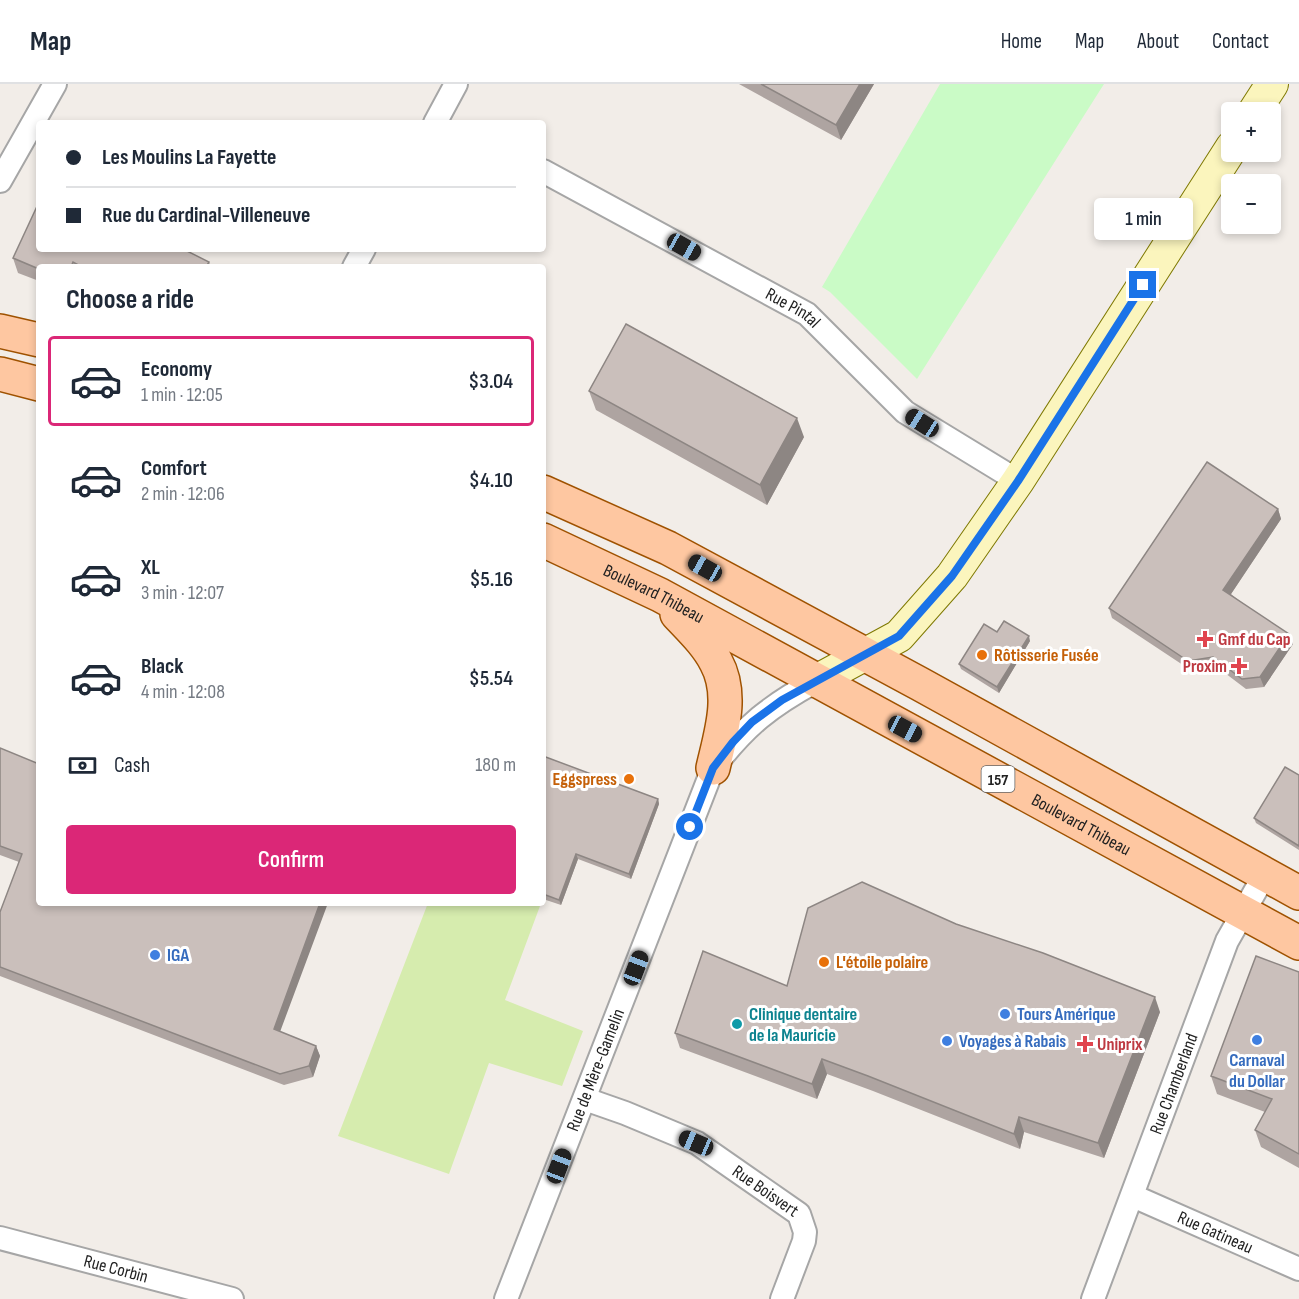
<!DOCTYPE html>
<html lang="en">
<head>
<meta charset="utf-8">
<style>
  :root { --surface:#fff; --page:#f2f2f3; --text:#1f2937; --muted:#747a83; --line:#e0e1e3; --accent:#db2777 }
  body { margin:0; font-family:"Sofia Sans Condensed",sans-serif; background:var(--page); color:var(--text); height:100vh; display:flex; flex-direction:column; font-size:22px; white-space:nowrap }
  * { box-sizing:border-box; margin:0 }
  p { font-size:20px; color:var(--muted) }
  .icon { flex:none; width:33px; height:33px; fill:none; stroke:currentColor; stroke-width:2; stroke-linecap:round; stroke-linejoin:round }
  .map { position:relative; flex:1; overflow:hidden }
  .sheet { position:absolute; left:36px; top:180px; width:510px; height:642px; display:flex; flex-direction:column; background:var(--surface); border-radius:6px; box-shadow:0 3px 9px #0003 }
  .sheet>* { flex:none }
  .hud { position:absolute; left:36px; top:36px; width:510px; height:132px; border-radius:6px; box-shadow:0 3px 9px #0003; display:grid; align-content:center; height:132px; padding:0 30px; background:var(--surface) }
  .controls { position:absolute; left:1221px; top:18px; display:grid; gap:12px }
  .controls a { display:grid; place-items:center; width:60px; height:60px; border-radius:6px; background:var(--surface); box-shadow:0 3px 9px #0003; font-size:30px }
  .end { position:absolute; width:27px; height:27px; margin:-14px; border:8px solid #1a73e8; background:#fff; box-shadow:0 0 0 3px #fff }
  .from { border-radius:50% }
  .bubble { position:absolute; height:42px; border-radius:6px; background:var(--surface); box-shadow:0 3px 9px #0003; font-size:20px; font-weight:600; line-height:42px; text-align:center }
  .car { position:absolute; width:18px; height:36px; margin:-18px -9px; border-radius:8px; box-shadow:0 0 4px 2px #0007; background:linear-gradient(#222 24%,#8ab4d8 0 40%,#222 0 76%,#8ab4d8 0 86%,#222 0) }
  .hud b { display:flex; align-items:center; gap:21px; height:57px; font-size:22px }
  .hud b+b { border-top:2px solid var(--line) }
  .hud i { width:15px; height:15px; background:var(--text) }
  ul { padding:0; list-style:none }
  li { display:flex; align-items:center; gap:18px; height:90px; margin:0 12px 9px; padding:0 18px; border:3px solid transparent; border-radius:6px }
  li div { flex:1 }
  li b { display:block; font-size:22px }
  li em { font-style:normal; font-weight:600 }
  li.active { border-color:var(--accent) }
  li>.icon { width:54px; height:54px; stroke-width:1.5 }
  h2 { padding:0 30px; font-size:27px; line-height:72px }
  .pay { display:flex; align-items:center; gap:15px; height:66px; padding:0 30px; font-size:22px }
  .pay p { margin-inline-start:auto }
  .button { display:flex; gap:12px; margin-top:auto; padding:12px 30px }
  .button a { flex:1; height:69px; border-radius:6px; background:var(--accent); color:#fff; font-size:24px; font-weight:600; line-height:69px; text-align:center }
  header { display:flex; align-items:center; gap:36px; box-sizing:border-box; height:84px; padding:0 30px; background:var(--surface); border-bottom:2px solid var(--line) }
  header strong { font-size:28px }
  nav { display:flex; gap:33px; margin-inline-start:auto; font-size:21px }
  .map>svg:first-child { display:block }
</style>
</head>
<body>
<header>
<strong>Map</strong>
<nav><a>Home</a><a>Map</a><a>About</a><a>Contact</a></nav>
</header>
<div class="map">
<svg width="1299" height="1215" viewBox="0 0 1299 1215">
  <rect width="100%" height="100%" fill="#f2ede8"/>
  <path fill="#d6ecae" d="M428,819H532L540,822L505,916L583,947L562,1002L489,979L449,1090L338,1052Z"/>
  <path fill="#cafbc6" d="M940,0H1104L917,295L830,208L822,203Z"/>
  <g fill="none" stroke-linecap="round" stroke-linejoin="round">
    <defs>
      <g id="street">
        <path d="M435,39L456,0"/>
        <path id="s1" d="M543,87L807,230L905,328L1018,397"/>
        <path d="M0,97L55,0"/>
        <path d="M354,183L364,165"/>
        <path id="s2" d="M585,1015L625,1029L697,1059L799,1130L805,1148L804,1157L782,1215"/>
        <path id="s3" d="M1133,1112L1299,1185"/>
        <path id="s4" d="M0,1154L232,1215"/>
        <path id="s5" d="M506,1215L713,684C746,641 770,622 816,597"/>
        <path id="s6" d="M1093,1215L1227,857L1265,790"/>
      </g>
      <path id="secondary" d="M1254,28L1272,0
        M816,597L899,552L952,492L1018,397L1232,63"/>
      <g id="primary">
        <path d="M0,247L39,256"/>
        <path d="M0,290L39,300"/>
        <path d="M543,408L668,464L920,600L1299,809"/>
        <path id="s7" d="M543,456L660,511L1299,859"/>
        <path d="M677,530C691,545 707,560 716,578C734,611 721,649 713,684"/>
      </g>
    </defs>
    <use href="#street" stroke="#a6a6a6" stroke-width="26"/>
    <use href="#secondary" stroke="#7f7902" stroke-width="34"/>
    <use href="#primary" stroke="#9f5200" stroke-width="36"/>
    <use href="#street" stroke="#fff" stroke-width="22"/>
    <use href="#secondary" stroke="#fbf5bd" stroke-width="32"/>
    <use href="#primary" stroke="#fec7a1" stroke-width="33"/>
  </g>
  <path fill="#aea4a1" d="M739,0H874L841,56Z
    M13,174L209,178L211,183H39V197L18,189Z
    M589,307L804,353L767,421L596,326Z
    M1278,425L1281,435L1231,510L1293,560L1264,603L1246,605L1217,583L1192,587L1112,534L1109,524Z
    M997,548L1030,557L999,609L961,585L959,580Z
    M0,664L280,948L316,962L320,972L313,993L284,1001L0,892V828L19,778L0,771Z
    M543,672L658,715L659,720L631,795L578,775L561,821L543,815Z
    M1299,691V766L1256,739L1254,734Z
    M956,840L1160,928L1104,1074L1024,1048L1020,1065L873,1007L827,990L817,1015L680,964L675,949L787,902Z
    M1299,888V1084L1261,1063L1255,1046L1265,1028L1217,1010L1211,992Z"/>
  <path fill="#8d8683" d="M860,0H874L841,56L836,41Z
    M797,334L804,353L767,421L760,401Z
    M1278,425L1281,435L1227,516L1223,506Z
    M1289,550L1293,560L1264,603L1260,593Z
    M1029,552L1030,557L999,609L997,603Z
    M658,715L659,720L631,795L629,790Z
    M576,770L578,775L561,821L559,816Z
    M320,819H328L277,956L274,945Z
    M1155,913L1160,928L1104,1074L1098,1059Z
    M316,962L320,972L313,993L309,982Z
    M822,975L827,990L817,1015L812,1000Z
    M1019,1033L1024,1048L1020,1065L1014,1050Z"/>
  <path fill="#cabfbb" stroke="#8d8683" stroke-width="1.5" d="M761,0H860L836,41Z
    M39,118V165H183L209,178L206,183H82L73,178L71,183H39V185L13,174Z
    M626,240L797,334L760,401L589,307Z
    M1207,378L1278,425L1223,506L1289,550L1260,593L1242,595L1213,573L1188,577L1109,524Z
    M1004,537L1029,552L997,603L959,580L984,540L997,548Z
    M0,664L39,680V819H320L274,945L316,962L309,982L280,990L0,883V828L22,770L0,762Z
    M543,672L658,715L629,790L576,770L559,816L543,810Z
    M1285,683L1299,691V762L1254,734Z
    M862,798L956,840L1043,869L1155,913L1098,1059L1019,1033L1014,1050L868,992L822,975L812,1000L675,949L703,867L787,902L808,824Z
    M1256,872L1299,888V1070L1255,1046L1272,1015L1211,992Z"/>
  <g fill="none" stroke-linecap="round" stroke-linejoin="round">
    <path stroke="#1a73e8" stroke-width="8" d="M690,743L713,684L733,658L752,638L782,616L899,552L952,492L1018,397L1143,201"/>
  </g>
  <g fill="#e0444e" stroke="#fff" stroke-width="2">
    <path d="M1202 546h6v6h6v6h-6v6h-6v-6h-6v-6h6z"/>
    <path d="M1236 573h6v6h6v6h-6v6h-6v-6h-6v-6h6z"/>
    <path d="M1082 951h6v6h6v6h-6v6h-6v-6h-6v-6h6z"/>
  </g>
  <g fill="#e8710a" stroke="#fff" stroke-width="2">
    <circle cx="982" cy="571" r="6"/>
    <circle cx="629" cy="695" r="6"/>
    <circle cx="824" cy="878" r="6"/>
  </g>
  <g fill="#3f7fe0" stroke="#fff" stroke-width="2">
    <circle cx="155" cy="871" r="6"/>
    <circle cx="1005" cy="930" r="6"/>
    <circle cx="1257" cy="956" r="6"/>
    <circle cx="947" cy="957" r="6"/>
  </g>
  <circle fill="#0f9aa8" stroke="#fff" stroke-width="2" cx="737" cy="940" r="6"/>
  <g text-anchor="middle" stroke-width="6" stroke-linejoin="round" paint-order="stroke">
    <rect fill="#fff" stroke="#646464" stroke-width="1.5" x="981.5" y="682" width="33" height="26" rx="4.5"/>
    <g font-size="16" font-weight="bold" fill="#222">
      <text x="998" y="701">157</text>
    </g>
    <g font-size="18" fill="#222" stroke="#fff">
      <text dy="6" stroke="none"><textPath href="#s1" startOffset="285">Rue Pintal</textPath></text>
      <text dy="6" stroke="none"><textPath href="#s7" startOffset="123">Boulevard Thibeau</textPath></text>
      <text dy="6" stroke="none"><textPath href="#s7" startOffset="609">Boulevard Thibeau</textPath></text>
      <text dy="6" stroke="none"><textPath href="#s5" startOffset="246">Rue de Mère-Gamelin</textPath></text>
      <text dy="6" stroke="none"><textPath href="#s6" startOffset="230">Rue Chamberland</textPath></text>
      <text dy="6" stroke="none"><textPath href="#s2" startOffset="204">Rue Boisvert</textPath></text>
      <text dy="6" stroke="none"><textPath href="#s3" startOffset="90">Rue Gatineau</textPath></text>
      <text dy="6" stroke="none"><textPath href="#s4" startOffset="120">Rue Corbin</textPath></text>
    </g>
    <g font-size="18" font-weight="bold" fill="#be3a42" stroke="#fff" text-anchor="start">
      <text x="1218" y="561">Gmf du Cap</text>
      <text x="1227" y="588" text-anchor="end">Proxim</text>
      <text x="1097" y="966">Uniprix</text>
    </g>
    <g font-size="18" font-weight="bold" fill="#c56008" stroke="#fff" text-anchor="start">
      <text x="994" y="577">Rôtisserie Fusée</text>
      <text x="617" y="701" text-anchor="end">Eggspress</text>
      <text x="836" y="884">L'étoile polaire</text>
    </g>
    <g font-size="18" font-weight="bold" fill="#366cbe" stroke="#fff" text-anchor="start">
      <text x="167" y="877">IGA</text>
      <text x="1017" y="936">Tours Amérique</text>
      <text x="959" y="963">Voyages à Rabais</text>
      <text x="1257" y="982" text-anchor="middle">Carnaval<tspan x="1257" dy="21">du Dollar</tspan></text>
    </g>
    <g font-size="18" font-weight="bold" fill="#0d838f" stroke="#fff" text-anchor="start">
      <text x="749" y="936">Clinique dentaire<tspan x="749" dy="21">de la Mauricie</tspan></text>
    </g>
  </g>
</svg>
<div class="controls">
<a>+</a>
<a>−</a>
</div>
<i class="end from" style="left:690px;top:743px"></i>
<i class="end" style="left:1143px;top:201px"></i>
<div class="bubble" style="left:1094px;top:114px;width:99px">1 min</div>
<i class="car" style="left:684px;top:163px;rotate:119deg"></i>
<i class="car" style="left:922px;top:339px;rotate:302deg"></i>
<i class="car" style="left:705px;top:484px;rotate:299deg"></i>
<i class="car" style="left:905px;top:645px;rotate:118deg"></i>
<i class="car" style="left:636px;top:884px;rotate:21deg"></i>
<i class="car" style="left:696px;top:1059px;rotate:293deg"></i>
<i class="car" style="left:559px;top:1082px;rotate:21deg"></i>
<div class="hud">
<b><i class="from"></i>Les Moulins La Fayette</b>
<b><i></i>Rue du Cardinal-Villeneuve</b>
</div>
<section class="sheet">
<h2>Choose a ride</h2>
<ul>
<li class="active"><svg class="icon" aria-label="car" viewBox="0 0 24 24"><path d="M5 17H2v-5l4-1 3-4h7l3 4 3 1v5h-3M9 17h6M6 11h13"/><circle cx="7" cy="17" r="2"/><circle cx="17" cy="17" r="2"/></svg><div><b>Economy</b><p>1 min · 12:05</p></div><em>$3.04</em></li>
<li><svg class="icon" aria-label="car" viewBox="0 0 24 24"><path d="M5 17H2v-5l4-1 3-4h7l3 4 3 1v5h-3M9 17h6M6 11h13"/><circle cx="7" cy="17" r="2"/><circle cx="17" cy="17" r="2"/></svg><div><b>Comfort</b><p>2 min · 12:06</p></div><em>$4.10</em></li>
<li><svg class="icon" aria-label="car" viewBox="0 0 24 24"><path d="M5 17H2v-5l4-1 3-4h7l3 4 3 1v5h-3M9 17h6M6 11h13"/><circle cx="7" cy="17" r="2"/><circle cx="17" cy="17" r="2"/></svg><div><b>XL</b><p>3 min · 12:07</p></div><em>$5.16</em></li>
<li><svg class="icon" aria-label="car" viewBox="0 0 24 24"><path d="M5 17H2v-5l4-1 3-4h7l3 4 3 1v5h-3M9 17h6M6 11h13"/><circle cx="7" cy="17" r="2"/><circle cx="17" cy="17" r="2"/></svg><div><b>Black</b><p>4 min · 12:08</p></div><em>$5.54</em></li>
</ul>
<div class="pay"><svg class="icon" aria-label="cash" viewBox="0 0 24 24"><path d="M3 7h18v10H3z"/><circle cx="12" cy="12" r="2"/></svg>Cash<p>180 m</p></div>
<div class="button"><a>Confirm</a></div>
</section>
</div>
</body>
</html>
